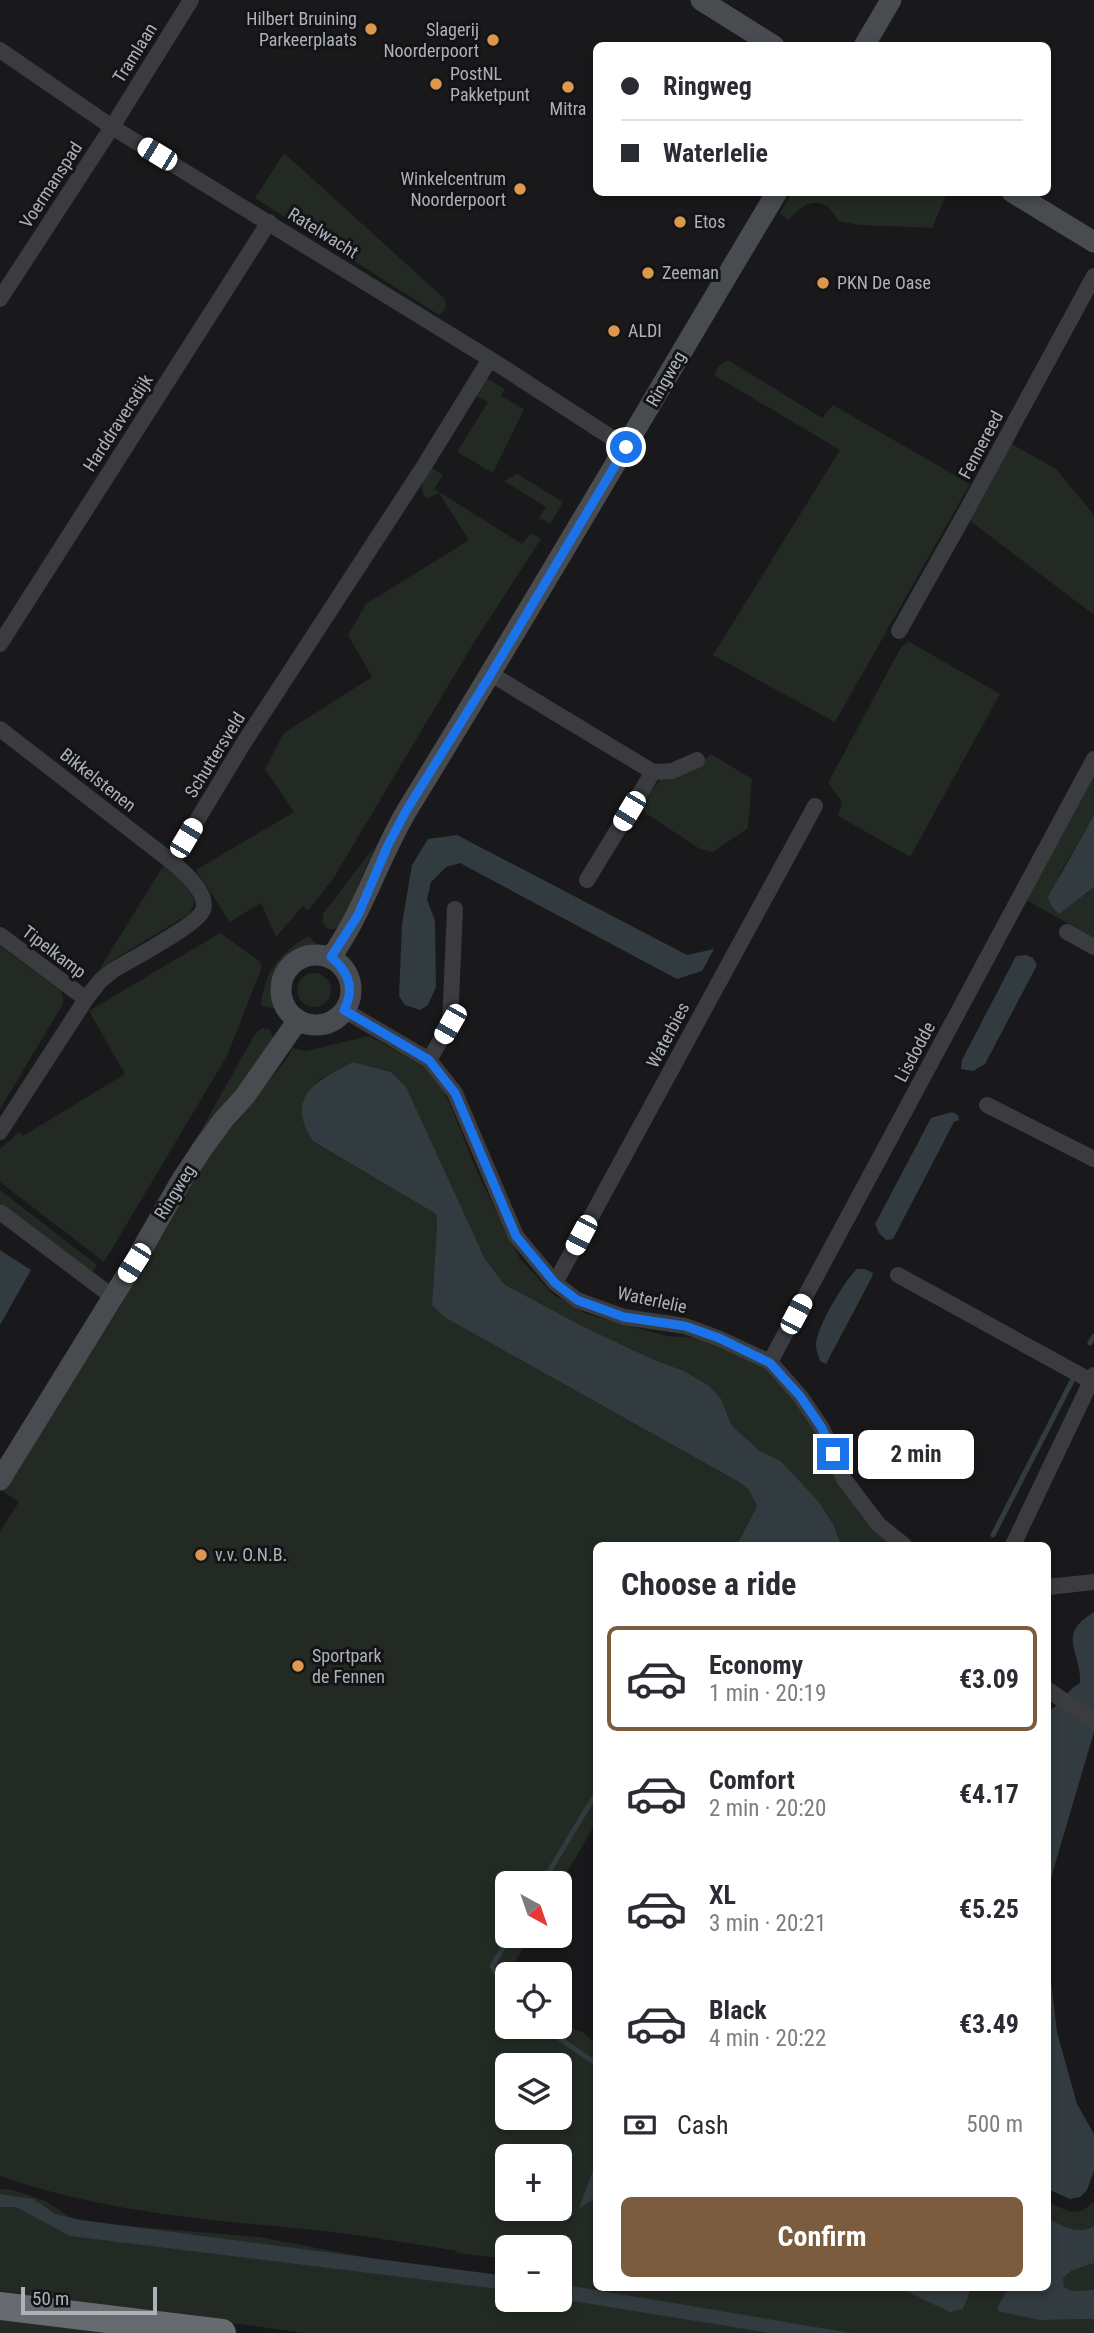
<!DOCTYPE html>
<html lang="en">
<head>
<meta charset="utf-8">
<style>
  :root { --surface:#fff; --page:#f7f7f7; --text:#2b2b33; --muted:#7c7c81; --line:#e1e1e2; --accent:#7b5c3f }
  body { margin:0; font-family:"Roboto Condensed",sans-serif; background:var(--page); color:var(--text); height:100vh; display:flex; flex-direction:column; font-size:26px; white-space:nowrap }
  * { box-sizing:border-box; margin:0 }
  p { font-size:23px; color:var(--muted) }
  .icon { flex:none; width:38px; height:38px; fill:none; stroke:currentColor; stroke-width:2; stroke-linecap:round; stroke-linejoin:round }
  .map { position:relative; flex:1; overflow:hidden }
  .panel { position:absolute; left:593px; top:1542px; width:458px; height:749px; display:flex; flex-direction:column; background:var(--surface); border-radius:10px; box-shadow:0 4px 10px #0003 }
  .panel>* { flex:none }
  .hud { position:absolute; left:593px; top:42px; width:458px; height:154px; border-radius:10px; box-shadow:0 4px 10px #0003; display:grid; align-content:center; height:154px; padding:0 28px; background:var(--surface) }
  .needle { width:46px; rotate:140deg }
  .tools { position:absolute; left:495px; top:1871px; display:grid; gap:14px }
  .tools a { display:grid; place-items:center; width:77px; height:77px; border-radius:10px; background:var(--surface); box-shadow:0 4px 10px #0003; font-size:35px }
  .scale { position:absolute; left:21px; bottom:18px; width:136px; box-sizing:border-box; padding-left:7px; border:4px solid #adb2b9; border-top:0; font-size:19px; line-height:24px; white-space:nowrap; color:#adb2b9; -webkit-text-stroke:5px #141416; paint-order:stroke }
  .end { position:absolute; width:32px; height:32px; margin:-16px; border:9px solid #1a73e8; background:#fff; box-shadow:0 0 0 4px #fff }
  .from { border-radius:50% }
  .bubble { position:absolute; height:49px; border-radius:10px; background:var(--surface); box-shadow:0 4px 10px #0003; font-size:23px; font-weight:700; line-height:49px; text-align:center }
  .car { position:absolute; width:21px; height:42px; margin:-21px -10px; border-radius:9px; box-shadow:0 0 5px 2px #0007; background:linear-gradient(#fff 24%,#345 0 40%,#fff 0 76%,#345 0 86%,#fff 0) }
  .hud b { display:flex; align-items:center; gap:24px; height:66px; font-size:26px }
  .hud b+b { border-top:2px solid var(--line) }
  .hud i { width:18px; height:18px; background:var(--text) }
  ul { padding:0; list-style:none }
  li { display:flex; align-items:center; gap:21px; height:105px; margin:0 14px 10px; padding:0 14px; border:4px solid transparent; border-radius:10px }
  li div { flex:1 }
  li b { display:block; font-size:26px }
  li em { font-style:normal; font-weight:700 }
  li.on { border-color:var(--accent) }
  li>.icon { width:63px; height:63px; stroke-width:1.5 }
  h2 { padding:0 28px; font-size:32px; line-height:84px }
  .pay { display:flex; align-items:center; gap:18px; height:77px; padding:0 28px; font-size:26px }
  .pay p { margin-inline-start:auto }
  .cta { display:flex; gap:14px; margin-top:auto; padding:14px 28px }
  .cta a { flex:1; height:80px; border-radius:10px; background:var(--accent); color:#fff; font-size:28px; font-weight:700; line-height:80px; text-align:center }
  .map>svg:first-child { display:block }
</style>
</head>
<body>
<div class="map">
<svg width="1094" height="2333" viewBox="0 0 1094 2333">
  <rect width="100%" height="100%" fill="#19191b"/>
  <path fill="#232a23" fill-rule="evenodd" d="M284,153L445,299L446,305L445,309L439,315L255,198Z
    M792,193V192L947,193L932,228L860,225L838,221C825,195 805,199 789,220L780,213Z
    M728,360L822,418L833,405L970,484L835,722L713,655L840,450L714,375L719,366Z
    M486,378L505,389L501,396L524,409L493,473L457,452L488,402L475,395Z
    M1010,443L1056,469L1094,515V615L969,520Z
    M430,467L443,475L434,489L439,492L522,544L531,533L541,539L473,644L333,879L308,911L303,906L276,937L261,903L230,922L196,870L294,812L265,769L284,733L372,677L348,635L366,604L469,540L439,493L426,499C418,486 423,480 430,467Z
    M517,474L563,502L550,524L539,518L546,507L504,481Z
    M908,641L1000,694L910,857L838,816L842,802L828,783L900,649Z
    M711,754L752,779L748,828L713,852L700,849L644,812V799L661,779L694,770Z
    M1094,771V815L1058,877L1086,894L1094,887V938L1026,900Z
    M375,846L341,925C334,931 327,931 323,923V914Z
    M164,865C179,877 205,893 189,914L113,960L97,973Z
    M220,933L259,961L262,967L227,1056L104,1262L0,1182V1149L19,1132L23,1136L125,1074L89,1011Z
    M308,936L321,948C288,949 269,978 279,1009L261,1006C264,972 279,954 308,936Z
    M0,946L60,990L63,996V1004L0,1109Z
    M297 990a17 17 0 1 1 34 0a17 17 0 1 1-34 0Z
    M262,1028L270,1030L274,1039L234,1095L191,1148L255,1034Z
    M369,1036L432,1070L450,1104L478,1174L520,1259L554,1295L587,1314L667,1336L699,1338L759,1362L793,1390L893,1545H843L840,1542L834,1526L819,1502L781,1461L760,1451L732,1426L721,1399L684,1371L652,1359L582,1326L504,1284L485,1259L406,1088L391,1072L353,1062L320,1079L303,1101L313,1140L436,1214L437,1225L432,1305L444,1317L739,1482L749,1490L757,1506L737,1545H597V1821L560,1884L508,1883V1936H530L508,1974V2026H560V2023L584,2033L597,2045V2177L588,2203L597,2198V2287H897L963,2309L972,2287H1009L998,2306L1039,2320L1094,2319V2333H304L0,2291V2189L13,2190L45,2201L78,2222L259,2237L507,2284L508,2300H560V2247H508L507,2259L456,2253L457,2251C409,2243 362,2235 314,2230C208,2220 102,2212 0,2176V1531L19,1502L2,1491L118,1310L201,1163L288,1057L292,1048L306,1051ZM508,2065H560V2118H508ZM508,2156H560V2208H508Z
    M0,1190L97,1265L92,1274L0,1202Z
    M1094,2201V2226C1078,2237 1065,2224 1048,2222V2202C1069,2211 1076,2219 1094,2201Z
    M1094,2263V2290L1072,2291L1063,2287V2278L1071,2271Z
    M0,2318L106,2333H0Z"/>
  <path fill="#323b3f" d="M1094,815V887L1059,914L1052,907L1048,897Z
    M457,835L687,955L714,949L702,971L677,979L460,863L446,867L431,882L427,899L435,921L436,987L428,1005L420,1010L405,1005L399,996L402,924L412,865L428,839Z
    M1026,955L1033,958L1037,965L985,1064L973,1071L961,1069L962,1060L1016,956Z
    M353,1062L391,1072L406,1087L485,1259L504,1284L582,1326L652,1359L684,1371L709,1386L721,1399L732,1426L760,1451L781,1461L819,1502L834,1526L840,1542L843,1545H737L757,1506L749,1490L739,1482L444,1317L432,1305L437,1225L436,1214L313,1141C284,1097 317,1080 353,1062Z
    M952,1112L958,1115L959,1120L954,1122L893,1239L886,1240L879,1233L875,1224L931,1118Z
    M0,1250L31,1270L0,1325Z
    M857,1269H865L873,1273L872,1277L826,1364L820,1361C819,1357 816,1350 816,1346C815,1329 845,1280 857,1269Z
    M1094,1612V1732L1048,1888V1710C1062,1706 1065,1691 1080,1683C1082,1652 1055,1635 1094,1612Z
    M1048,1956L1057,2032L1077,2104L1094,2134V2171L1087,2190L1080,2197L1070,2199L1048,2189Z
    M597,2160V2198L579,2208Z
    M0,2194L33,2199L55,2214L81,2220L507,2276V2290L70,2236L16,2207H0Z
    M1052,2221C1066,2227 1080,2235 1094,2226V2263L1071,2271L1063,2278L1064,2287L1072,2291L1094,2290V2319L1039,2320L998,2311V2306L1009,2287H1048V2222Z
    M560,2284L851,2333H770L560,2299Z
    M897,2287H972L963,2309L950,2312Z"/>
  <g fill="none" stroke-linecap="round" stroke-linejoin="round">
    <path stroke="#323b3f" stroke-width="5" d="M1090,1343L1094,1336
      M993,1535L1073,1379
      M542,1883L597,1792
      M508,1995L492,1966L510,1936
      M541,2026L597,2064"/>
    <path stroke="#3a3c3f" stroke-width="16" d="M0,50L112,127L490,359L626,447
      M0,299L112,127L191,0
      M899,631L962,519L1094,276
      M0,644L269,222
      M491,674L653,772L587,880
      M0,729L172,862
      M653,772L672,771L697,760
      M1067,932L1094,947
      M0,935L86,999
      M344,1010L429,1060L455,1093L516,1236L555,1283L577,1300L624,1317L685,1326L718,1338L770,1362L800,1396L822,1428L844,1479L879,1525L904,1545
      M429,1060L450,1024L455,909
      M987,1105L1094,1159
      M0,1132L86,999L100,981L112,971C128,961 198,925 203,910C209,893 183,871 172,862L243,744L424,466L490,359
      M0,1212L113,1297
      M898,1275L1091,1381
      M555,1283L815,806
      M770,1362L1094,759
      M1013,1545L1094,1375
      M1048,1587L1094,1582
      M1048,1690L1094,1721"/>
    <path stroke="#484b4f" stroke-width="21" d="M701,0L774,46
      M864,46L891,0
      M1012,192L1094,242
      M281 990a35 35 0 1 1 70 0a35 35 0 1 1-70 0Z
      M331,957C364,911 379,856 409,807C534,604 654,397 777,192
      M0,1480L134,1263L181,1181L202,1149L224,1119L245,1096L298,1020"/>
    <path stroke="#676b70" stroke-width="28" d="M0,2306L222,2333"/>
  </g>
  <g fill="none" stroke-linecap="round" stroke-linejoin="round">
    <path stroke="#1a73e8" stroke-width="9" d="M626,447L491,674L406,811L388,845L358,915L331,957C349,972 355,989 344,1010L429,1060L455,1093L516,1236L555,1283L577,1300L624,1317L685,1326L719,1338L770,1363L800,1396L822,1428L833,1454"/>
  </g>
  <g fill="#dd974e" stroke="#141416" stroke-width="2.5">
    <circle cx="371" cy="29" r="7"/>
    <circle cx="493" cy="40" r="7"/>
    <circle cx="436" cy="84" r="7"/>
    <circle cx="568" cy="87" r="7"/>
    <circle cx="520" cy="189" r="7"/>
    <circle cx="680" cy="222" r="7"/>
    <circle cx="648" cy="273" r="7"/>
    <circle cx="823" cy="283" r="7"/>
    <circle cx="614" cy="331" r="7"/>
    <circle cx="201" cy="1555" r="7"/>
    <circle cx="298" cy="1666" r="7"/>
  </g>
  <g text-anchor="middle" stroke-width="6" stroke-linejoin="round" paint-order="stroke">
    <g font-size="18" fill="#adb2b9" stroke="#141416" text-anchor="start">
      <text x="357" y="25" text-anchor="end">Hilbert Bruining<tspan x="357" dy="21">Parkeerplaats</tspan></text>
      <text x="479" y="36" text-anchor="end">Slagerij<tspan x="479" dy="21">Noorderpoort</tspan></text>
      <text x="450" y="80">PostNL<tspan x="450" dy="21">Pakketpunt</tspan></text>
      <text x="568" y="115" text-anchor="middle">Mitra</text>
      <text x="506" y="185" text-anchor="end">Winkelcentrum<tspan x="506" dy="21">Noorderpoort</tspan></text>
      <text x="694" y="228">Etos</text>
      <text x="662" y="279">Zeeman</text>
      <text x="837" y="289">PKN De Oase</text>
      <text x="628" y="337">ALDI</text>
      <text x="215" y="1561">v.v. O.N.B.</text>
      <text x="312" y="1662">Sportpark<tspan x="312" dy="21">de Fennen</tspan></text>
    </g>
    <g font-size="18" fill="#adb2b9" stroke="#141416">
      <text transform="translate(135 53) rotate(-58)" y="6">Tramlaan</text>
      <text transform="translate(51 185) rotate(-57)" y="6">Voermanspad</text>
      <text transform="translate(323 233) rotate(32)" y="6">Ratelwacht</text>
      <text transform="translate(666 379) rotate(-60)" y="6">Ringweg</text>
      <text transform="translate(118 423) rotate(-57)" y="6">Harddraversdijk</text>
      <text transform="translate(981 445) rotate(-62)" y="6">Fennereed</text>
      <text transform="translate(215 755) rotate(-58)" y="6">Schuttersveld</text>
      <text transform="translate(98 780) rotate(38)" y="6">Bikkelstenen</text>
      <text transform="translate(54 952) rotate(37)" y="6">Tipelkamp</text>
      <text transform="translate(668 1035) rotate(-62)" y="6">Waterbies</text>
      <text transform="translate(915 1052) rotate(-62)" y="6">Lisdodde</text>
      <text transform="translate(175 1192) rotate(-58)" y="6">Ringweg</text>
      <text transform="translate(652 1300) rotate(12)" y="6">Waterlelie</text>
    </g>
  </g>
</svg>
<div class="tools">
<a><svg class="needle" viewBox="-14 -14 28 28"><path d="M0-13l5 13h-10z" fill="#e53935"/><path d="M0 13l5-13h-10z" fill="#7c7c81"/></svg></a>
<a><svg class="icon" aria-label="locate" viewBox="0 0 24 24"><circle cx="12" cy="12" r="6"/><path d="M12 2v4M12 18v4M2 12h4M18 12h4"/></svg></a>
<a><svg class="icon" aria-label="layers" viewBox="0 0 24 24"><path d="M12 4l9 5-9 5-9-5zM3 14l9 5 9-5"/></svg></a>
<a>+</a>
<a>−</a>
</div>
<div class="scale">50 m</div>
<i class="end from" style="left:626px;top:447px"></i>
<i class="end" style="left:833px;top:1454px"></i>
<div class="bubble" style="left:858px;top:1430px;width:116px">2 min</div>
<i class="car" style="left:157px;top:154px;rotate:301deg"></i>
<i class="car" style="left:629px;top:811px;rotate:211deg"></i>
<i class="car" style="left:186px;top:838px;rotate:31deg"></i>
<i class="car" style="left:450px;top:1024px;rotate:210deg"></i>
<i class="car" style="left:581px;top:1235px;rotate:208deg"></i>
<i class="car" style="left:134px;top:1263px;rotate:212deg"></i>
<i class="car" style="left:796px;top:1314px;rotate:28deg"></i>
<div class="hud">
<b><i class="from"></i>Ringweg</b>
<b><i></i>Waterlelie</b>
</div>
<section class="panel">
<h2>Choose a ride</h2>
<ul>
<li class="on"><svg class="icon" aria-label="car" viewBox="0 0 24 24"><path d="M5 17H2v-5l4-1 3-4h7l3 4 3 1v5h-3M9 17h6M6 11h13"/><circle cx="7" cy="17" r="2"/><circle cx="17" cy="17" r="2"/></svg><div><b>Economy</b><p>1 min · 20:19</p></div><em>€3.09</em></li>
<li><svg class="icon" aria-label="car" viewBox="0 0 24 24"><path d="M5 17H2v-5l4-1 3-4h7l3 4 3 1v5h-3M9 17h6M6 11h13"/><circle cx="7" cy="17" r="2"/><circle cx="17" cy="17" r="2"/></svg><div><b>Comfort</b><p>2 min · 20:20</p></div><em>€4.17</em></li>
<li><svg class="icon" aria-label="car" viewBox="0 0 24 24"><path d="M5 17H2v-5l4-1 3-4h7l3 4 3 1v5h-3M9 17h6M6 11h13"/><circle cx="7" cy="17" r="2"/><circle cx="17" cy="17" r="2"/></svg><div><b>XL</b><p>3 min · 20:21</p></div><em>€5.25</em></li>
<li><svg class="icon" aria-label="car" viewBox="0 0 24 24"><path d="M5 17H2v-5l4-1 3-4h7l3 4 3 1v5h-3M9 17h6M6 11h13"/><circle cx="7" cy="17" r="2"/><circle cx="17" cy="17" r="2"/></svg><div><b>Black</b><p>4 min · 20:22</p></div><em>€3.49</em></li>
</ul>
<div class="pay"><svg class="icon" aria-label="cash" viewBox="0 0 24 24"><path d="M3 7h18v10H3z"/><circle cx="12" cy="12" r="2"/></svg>Cash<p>500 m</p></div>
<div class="cta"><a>Confirm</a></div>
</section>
</div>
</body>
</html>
